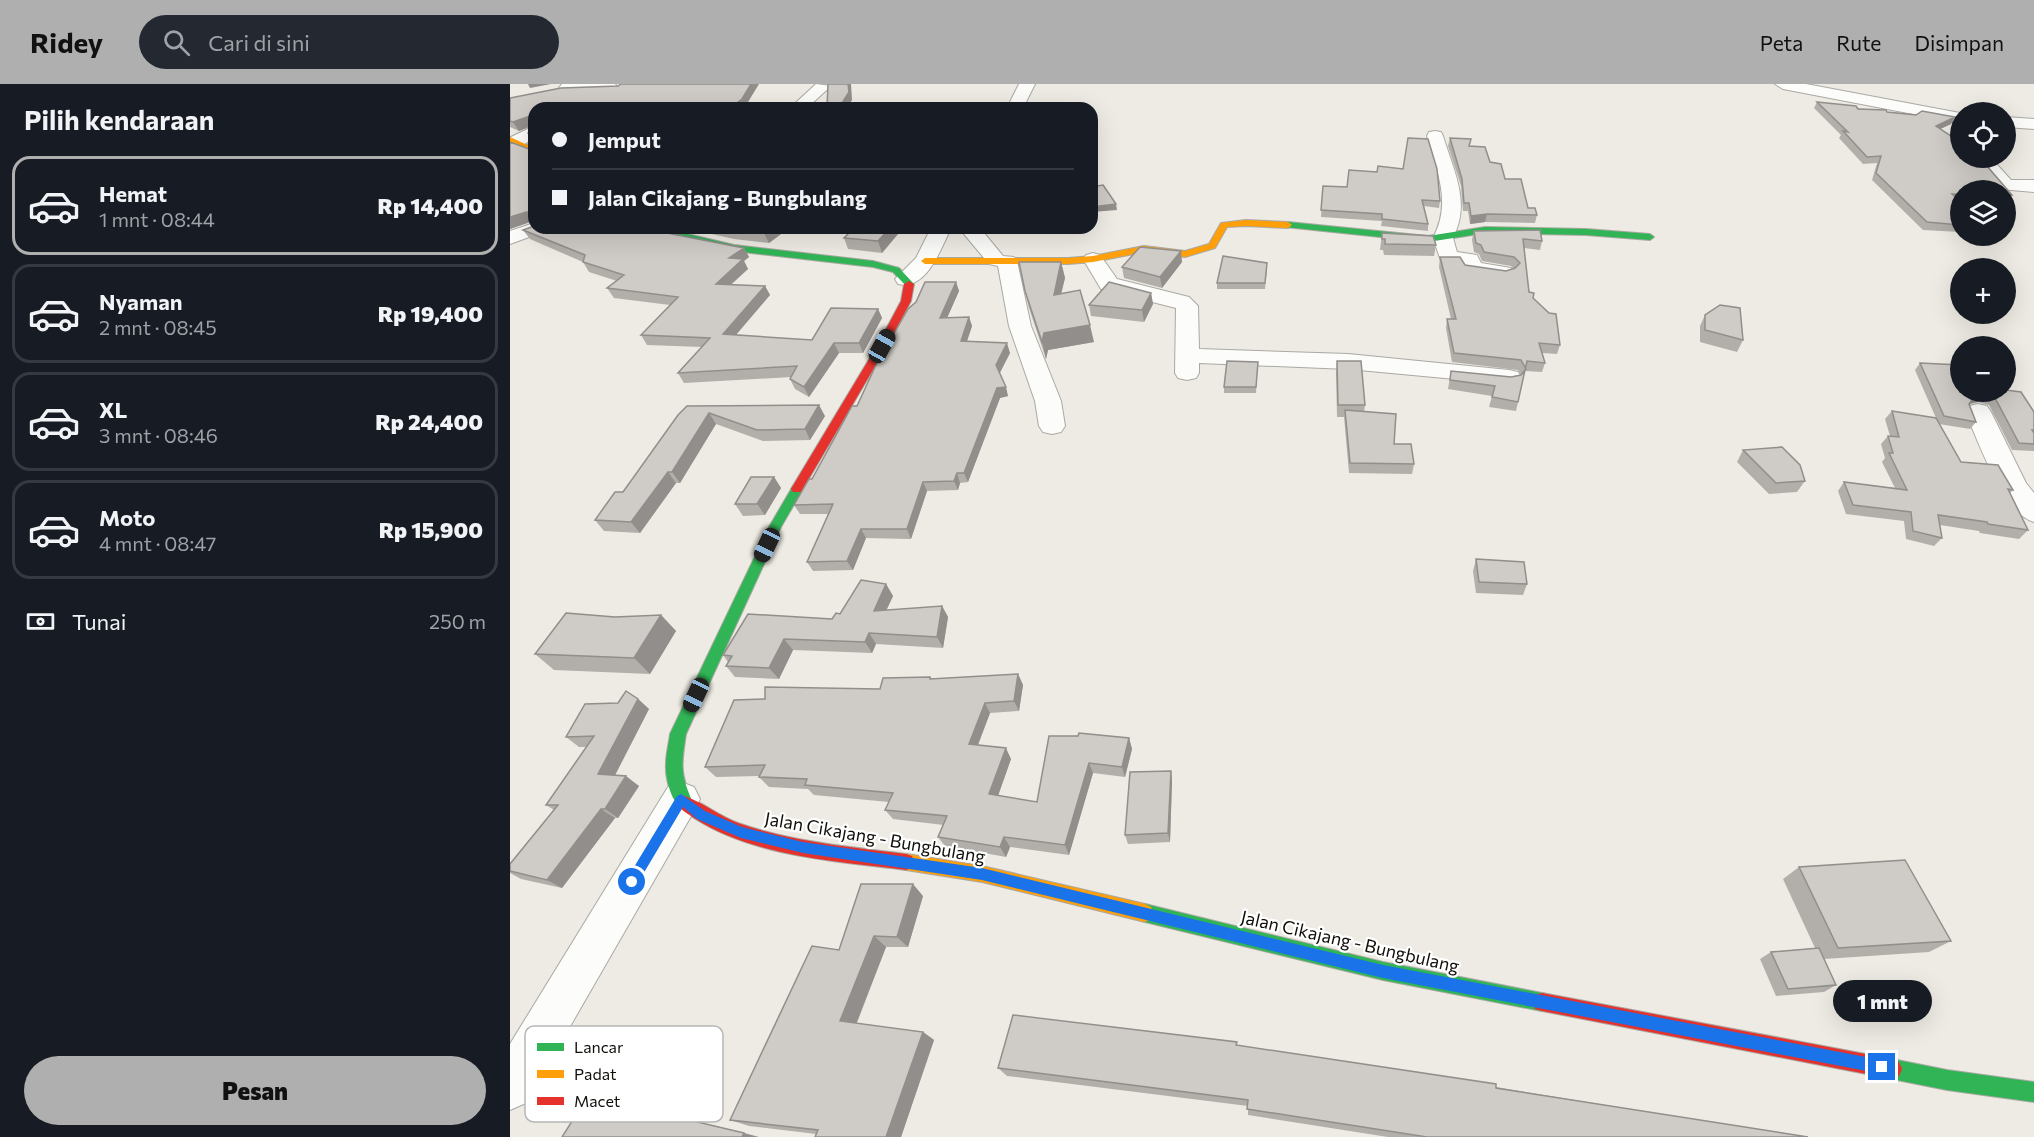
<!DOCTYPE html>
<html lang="id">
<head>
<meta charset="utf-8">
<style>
  :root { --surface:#171b24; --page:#242831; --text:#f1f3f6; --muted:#9ea1a6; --line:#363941; --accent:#aeafae }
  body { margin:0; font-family:Commissioner,sans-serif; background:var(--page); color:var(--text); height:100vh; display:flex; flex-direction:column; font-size:22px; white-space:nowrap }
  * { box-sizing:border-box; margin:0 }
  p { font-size:20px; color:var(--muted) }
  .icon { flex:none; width:33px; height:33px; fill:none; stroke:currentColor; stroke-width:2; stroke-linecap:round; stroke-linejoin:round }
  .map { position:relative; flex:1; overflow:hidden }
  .drawer { display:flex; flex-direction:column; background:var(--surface); width:510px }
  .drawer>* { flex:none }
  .guide { position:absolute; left:18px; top:18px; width:570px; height:132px; border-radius:18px; box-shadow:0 6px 24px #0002; display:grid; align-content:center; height:132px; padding:0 24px; background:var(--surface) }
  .buttons { position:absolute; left:1440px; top:18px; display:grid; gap:12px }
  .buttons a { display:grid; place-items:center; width:66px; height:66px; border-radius:50%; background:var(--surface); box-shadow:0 6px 24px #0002; font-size:30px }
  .end { position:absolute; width:27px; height:27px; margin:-14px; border:8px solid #1a73e8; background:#fff; box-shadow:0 0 0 3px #fff }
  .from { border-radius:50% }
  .bubble { position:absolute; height:42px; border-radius:21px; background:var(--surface); box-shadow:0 6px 24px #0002; font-size:20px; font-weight:800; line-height:42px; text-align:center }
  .car { position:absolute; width:18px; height:36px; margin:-18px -9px; border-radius:8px; box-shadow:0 0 4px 2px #0007; background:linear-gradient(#222 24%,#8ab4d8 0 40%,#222 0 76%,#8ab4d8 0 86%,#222 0) }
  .guide b { display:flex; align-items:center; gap:21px; height:57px; font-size:22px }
  .guide b+b { border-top:2px solid var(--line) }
  .guide i { width:15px; height:15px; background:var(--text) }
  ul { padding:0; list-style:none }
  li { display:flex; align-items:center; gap:18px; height:99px; margin:0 12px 9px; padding:0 12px; border:3px solid var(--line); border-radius:18px }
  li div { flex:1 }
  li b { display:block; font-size:22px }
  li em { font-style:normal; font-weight:800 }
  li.current { border-color:var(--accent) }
  li>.icon { width:54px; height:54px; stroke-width:1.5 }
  h2 { padding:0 24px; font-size:27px; line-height:72px }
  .pay { display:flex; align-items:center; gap:15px; height:66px; padding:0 24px; font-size:22px }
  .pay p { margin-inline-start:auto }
  .button { display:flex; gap:12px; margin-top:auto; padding:12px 24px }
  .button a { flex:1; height:69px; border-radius:36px; background:var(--accent); color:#111; font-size:24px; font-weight:800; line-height:69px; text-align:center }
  header { display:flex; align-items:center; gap:36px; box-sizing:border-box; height:84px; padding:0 30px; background:var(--accent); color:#111 }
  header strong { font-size:28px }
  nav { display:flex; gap:33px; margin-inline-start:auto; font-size:21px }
  .search { width:420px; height:54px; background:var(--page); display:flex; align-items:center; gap:15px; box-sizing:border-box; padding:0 21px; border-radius:33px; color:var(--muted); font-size:22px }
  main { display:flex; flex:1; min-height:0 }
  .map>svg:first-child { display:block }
</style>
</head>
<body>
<header>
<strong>Ridey</strong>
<div class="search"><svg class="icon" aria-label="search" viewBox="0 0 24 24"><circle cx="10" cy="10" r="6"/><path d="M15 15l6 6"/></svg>Cari di sini</div>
<nav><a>Peta</a><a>Rute</a><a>Disimpan</a></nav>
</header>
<main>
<section class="drawer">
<h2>Pilih kendaraan</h2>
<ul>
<li class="current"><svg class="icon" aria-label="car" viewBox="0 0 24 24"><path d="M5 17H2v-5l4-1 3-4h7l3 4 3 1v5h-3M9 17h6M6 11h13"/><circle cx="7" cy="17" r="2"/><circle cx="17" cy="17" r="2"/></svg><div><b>Hemat</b><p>1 mnt · 08:44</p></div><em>Rp 14,400</em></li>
<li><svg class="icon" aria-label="car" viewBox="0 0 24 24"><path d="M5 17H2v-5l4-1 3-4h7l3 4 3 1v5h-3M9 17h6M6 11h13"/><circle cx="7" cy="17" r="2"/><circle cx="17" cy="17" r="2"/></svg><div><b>Nyaman</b><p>2 mnt · 08:45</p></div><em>Rp 19,400</em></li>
<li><svg class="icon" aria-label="car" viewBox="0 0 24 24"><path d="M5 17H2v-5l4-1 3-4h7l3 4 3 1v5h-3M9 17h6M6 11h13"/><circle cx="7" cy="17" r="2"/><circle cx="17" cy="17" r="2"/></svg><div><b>XL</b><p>3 mnt · 08:46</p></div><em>Rp 24,400</em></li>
<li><svg class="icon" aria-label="car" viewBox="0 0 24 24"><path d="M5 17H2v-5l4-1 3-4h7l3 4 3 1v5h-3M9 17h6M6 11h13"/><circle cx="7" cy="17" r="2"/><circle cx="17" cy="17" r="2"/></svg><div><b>Moto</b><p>4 mnt · 08:47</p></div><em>Rp 15,900</em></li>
</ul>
<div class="pay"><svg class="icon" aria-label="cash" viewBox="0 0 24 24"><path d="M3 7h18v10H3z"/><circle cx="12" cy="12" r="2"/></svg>Tunai<p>250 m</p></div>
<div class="button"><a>Pesan</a></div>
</section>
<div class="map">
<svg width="1524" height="1053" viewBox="0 0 1524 1053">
  <rect width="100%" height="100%" fill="#edebe3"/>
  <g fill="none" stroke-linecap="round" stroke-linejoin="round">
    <defs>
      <path id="street" d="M52,0H105L107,3C100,10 55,12 48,5Z
        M306,0L321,2L297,24H280Z
        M509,0H525L513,24H497Z
        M1265,0H1296L1450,29V39L1273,5Z
        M1496,33L1524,35V45L1496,43Z
        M24,42V54L13,61H1V53Z
        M925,47L931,48L933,52C944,88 961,118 943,154L947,168L967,171L971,179L1001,184L1005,188L1001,192L994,194L954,188L950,180L931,177L923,154C942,118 927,88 917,52L919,48Z
        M1463,74H1481L1501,96H1524V108L1489,105Z
        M24,139V144H36L33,148L0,160V147Z
        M421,144H441C431,164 417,207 388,200L385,195L406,174Z
        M449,144H470L493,172L504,173L507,177L521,242L551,317L555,342L551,348L542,350L533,348L529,342L525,317L499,242L488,182L479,180Z
        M583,169L590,171L607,195L679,213L688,222L689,265L838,270L999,286L1008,288L1011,293L1008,298L999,300L838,285L689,279V289L686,294L677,296L668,294L665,289L666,224L591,205L573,175L576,171Z
        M1468,320L1477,322L1481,328L1516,399L1524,409V438C1492,429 1469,357 1455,328L1459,322Z
        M171,698L184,703L190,715L184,727L16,1019L0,1026V960L158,703Z"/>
      <path id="fast" d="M778,138L918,152L975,143L1076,145L1140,150L1144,153L1140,156L1076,151L975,149L918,158L775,143V139Z
        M138,144H152L224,161L363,177L389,184L404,200L396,202L383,188L363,183L224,167Z
        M287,401L293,405L271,443L176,650C171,681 170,690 183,719L181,724L175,726C161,721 155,693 156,679C156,670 159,659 160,650L259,443L283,402Z
        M635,820L873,878L1032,909L1039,911L1041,918L1039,925L1032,927L873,896L635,838L629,835L626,829L629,823Z
        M1382,975L1437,986L1524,998V1018L1437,1006L1382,995L1375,992L1372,985L1375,978Z"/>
      <path id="slow" d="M0,53L24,64V69L0,58Z
        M736,136L778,138L782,141L778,144L736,142L717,143L705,164L675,173L634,168L583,178L558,180H415L411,177L415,174H558L583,172L634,162L675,167L699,160L711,139Z
        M396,770L472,782L635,820L641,823L644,829L641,835L635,838L472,798L396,786L390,784L388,778L390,772Z"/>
      <path id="jam" d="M399,197L404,200L401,217L377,262L291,408H283L281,405L367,262L391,217L394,200Z
        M175,712C194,719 209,732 228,739C282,758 340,763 396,770L402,772L404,778L402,784L396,786C326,777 245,773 184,734C177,729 170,726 167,719L169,714Z
        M1032,909L1382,975L1389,978L1392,985L1389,992L1382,995L1032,927L1025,925L1023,918L1025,911Z"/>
    </defs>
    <use href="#street" stroke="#aaa9a3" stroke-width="2"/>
    <use href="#fast" stroke="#aaa9a3" stroke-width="2"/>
    <use href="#slow" stroke="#aaa9a3" stroke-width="2"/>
    <use href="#jam" stroke="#aaa9a3" stroke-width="2"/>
    <use href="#street" fill="#fcfcfb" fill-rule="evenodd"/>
    <use href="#fast" fill="#30b455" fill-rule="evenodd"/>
    <use href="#slow" fill="#ff9f0a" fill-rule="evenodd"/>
    <use href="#jam" fill="#e5322d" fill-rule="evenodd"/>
  </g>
  <path fill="#b2afaa" d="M0,14L235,23L24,24V139L23,137L0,145L19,65L20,53L18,49L21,45V42L9,47L0,43Z
    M1307,18L1377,28L1445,33L1441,40L1430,45L1502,111L1497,118H1496V106H1450V148L1413,146L1362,96L1367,79L1353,80L1329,54L1331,51L1304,24Z
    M940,54L960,62L980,78L1018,124L1027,131L1025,139L975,138L960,140L958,127H953L951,102L938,62Z
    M813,102L837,103L930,117L929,124L914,122L918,140V147L871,142L872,137L811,133Z
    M175,144H279L259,159L224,155Z
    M344,144H393L372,169L338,165L334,154Z
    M13,146L157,149L234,164L239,173L234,177L238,185L221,201L255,202L260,211L226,251L302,256L368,225L372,234L353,269H329L299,313L285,305L280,295L281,293L174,299L168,289L192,263L137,261L131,251L160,221L104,214L97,204L107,197L79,188L73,178L20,155Z
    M964,147L1032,157L1030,166L1014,164L1019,208L1050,261L1047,270L1032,269L1035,279L1032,288L1015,287L1006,327L979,323L982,312L938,305L941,287L1001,293L1011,291L1008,286L942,278L936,244L937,235H941L929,183L930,173L955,181L996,187L1004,185L1001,182L972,177L969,170L964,168L962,156Z
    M872,149L926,161L924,172L874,171L873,166H870Z
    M551,178L555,194L551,209L584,258L538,266L536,275L519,224L515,207Z
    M672,178L652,204L614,194L612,183Z
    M757,184L755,205H707V199Z
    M446,198L449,207L437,234L459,233L462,242L457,257L500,269L490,289L498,312L490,314L458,398L450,399L448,406L417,407L401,455L356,454L343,486L303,487L297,478L318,430H290L284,421L302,395L347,322Z
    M641,209L643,220L634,238L581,232L579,221Z
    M1195,231L1233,256L1227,268L1190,258V242Z
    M827,277L855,321L854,328L904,380L902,390L839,389L834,333H827L826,289Z
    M748,278L746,309H714V303Z
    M1410,279L1450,308H1496L1524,328V367L1502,366L1479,321L1468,318L1459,320L1466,338L1460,345L1429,340L1451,378L1503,406L1500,409L1518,446L1509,455L1470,449L1469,447L1430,441L1432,454L1424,462L1396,455L1394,437L1336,430L1328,407L1334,398L1385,404L1372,378L1375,374L1371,360L1378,352H1380L1375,335L1382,327L1426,334L1405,286Z
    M177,322L315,332L300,356L253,357L206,340L170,399H166L130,449L94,447L85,436L113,408Z
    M1233,366L1295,397L1287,408L1259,410L1227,378Z
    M264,393L271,404L255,431L233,432L225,420Z
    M966,475L1017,500L1013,511L966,509L963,487Z
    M376,500L383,512L376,526L432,522L438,533L433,564L366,560L362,569L283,566L269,595L225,593L216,582L218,578L213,571L322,535Z
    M151,531L166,547L140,590L44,586L25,570L105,533Z
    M508,590L513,601L509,627L480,629L468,661L501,675L488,712L527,718L539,652L619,654L622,665L615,693L583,689L559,771L500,763L496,773L435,762L428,753L434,741L383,735L375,726L379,718L304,711L298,705L259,703L249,693V692L206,693L195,683L255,615L370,605L420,593L422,595Z
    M128,615L139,625L105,691L129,702L108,734H105L52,804L11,795L0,789V780L44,726L36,721L77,663H69L56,653L108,619Z
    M661,687L662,697L660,758L618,760L615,751Z
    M1289,783L1441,857L1419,868L1314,875L1326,901L1314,908L1266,912L1250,875L1261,868L1305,864L1273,795Z
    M413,812L398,863H376L347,939L413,948L424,956L391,1053H305L306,1050L239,1042L220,1036L329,866Z
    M727,961L1256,1047L1298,1053H878L738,1031V1022L497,992L488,984Z"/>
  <path fill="#918e8b" d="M18,0H41L20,4Z
    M241,0H249L235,23L234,24H220Z
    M338,0H341L342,16L337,24H329Z
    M20,32L24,41L9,47L3,38Z
    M1445,33L1441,40L1422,49L1426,42Z
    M606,120L607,126L582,128V123Z
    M17,128L23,137L0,145V133Z
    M977,130L975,138L960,140L961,132Z
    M262,144H279L259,159L254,149Z
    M380,144H393L372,169L368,157Z
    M234,164L239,173L234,177L238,185L211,209L206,200L219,174Z
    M671,167L672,178L652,204L650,193Z
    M551,178L555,194L547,227L544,211Z
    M446,198L449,207L433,243L430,234Z
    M255,202L260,211L218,260L213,250Z
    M641,209L643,220L634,238L632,226Z
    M368,225L372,234L353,269L349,259Z
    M459,233L462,242L454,266L451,257Z
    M580,241L584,258L538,266L536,275L532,258L534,249Z
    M324,259L329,269L299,313L294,303Z
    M497,259L500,269L489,290L486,281Z
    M496,303L498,312L490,314L458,398L454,389L487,304Z
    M1474,311L1468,318L1459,320L1464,313Z
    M309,321L315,332L300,356L295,345Z
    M199,329L206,340L170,399L162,388Z
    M158,388L166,399L130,449L121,438Z
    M447,389L450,399L448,406L444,397Z
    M264,393L271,404L255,431L247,420Z
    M413,398L417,407L401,455L397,445Z
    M351,445L356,454L343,486L337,477Z
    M376,500L383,512L371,538L364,527Z
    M432,522L438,533L433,564L427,553Z
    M151,531L166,547L140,590L124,574Z
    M359,549L366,560L362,569L355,558Z
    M274,555L283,566L269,595L259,584Z
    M508,590L513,601L509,627L504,617Z
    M128,615L139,625L101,699L88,690Z
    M475,619L480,629L464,671L459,660Z
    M619,654L622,665L615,693L612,683Z
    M496,664L501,675L485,720L479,710Z
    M579,679L583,689L559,771L555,761Z
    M661,687L662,697L660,758L658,749Z
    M116,692L129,702L108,734L95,725Z
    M91,725L105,734L52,804L37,796Z
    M494,753L500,763L496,773L490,763Z
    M403,800L413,812L398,863L387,853Z
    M364,852L376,863L344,945L330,937Z
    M413,948L424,956L391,1053H376Z
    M234,1049L249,1053H232Z"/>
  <path fill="#cfcbc6" stroke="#918e8b" stroke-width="1.5" d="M111,0H241L232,15L220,24H24V133H20L17,128L0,133V58L19,65L21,51L18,49L21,45L20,32L3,38L0,37V14L51,4L108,2Z
    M318,0H338L339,8L329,24H317Z
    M1307,18L1346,22L1348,25L1376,26L1377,28L1406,31L1412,27L1445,33L1426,42L1450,58V74H1470L1502,111H1496V106H1450V110H1442L1450,117V141L1417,138L1366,89L1371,72L1357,73L1333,47L1338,48Z
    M898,54L918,55L927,85L930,117L912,116L918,140L872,135V130L811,126L813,102L837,103L839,86L867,88L868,82L893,85Z
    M940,54L961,55L959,62L975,63L980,78L991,80L995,95H1011L1018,124H1025L1027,131L977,130L961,132L959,119H954L952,95Z
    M593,101L606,120L582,123V103Z
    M24,142V144H140L157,149L234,164L219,174L233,175L206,200L255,202L213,250L302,256L321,224L368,225L349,259H324L294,303L280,295L287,282L168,289L200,254L131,251L168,213L97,204L114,191L73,178L75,171L13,146Z
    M213,144H262L254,149Z
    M344,144H380L368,157L334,154Z
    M1030,146L1032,157L1013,155L1019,208L1024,209L1023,214L1039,229L1046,230L1050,261L1029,259L1035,279L1017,277L1008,318L982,313L985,302L940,296L941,287L1001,293L1011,291L1016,285L1011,276L944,269L937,235H946L930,173H950L955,181L996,187L1005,184L1010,179L1004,173L974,168L971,161L966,159L964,147Z
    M872,149L923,152L926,161L875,160V155H872Z
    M630,163L671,167L650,193L612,183Z
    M713,172L757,179L755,199H707Z
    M509,178H551L544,211L570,206L580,241L534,249L532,258L515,207Z
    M415,198H446L430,234L459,233L451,257L497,259L486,281L496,303L487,304L454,389H447L444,397L413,398L397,445H351L337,477L297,478L323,420L284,421L299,395H302L342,322H347L365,283L398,225L406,218Z
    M599,198L641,209L632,226L579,221Z
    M1210,221L1230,224L1233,256L1195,246V231Z
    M717,277L748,278L746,303H714Z
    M827,277H851L855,321H828Z
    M1410,279L1450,281V308H1496V306L1511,308L1524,328V346H1522L1524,349V360L1509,359L1485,314L1474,311L1464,313L1459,320L1466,338L1434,332Z
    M309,321L295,345L247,346L199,329L162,388H158L121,438L85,436L105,408H113L168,331L177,322Z
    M835,326L886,330L884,360H901L904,380L840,379Z
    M1382,327L1426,334L1451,378L1488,381L1503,406L1498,405L1518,446L1478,440L1477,438L1428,431L1432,454L1403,447L1401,428L1343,421L1334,398L1397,406L1379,369H1383L1378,352L1389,353Z
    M1272,363L1290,381L1295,397L1266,399L1233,366Z
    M241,393H264L247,420H225Z
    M966,475L1014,478L1017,500L969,498Z
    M351,496L376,500L364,527L432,522L427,553L359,549L355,558L274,555L259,584L216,582L222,572L213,571L238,530L322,535L326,529L330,530Z
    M56,529L105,533L151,531L124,574L25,570Z
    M508,590L504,617L475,619L459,660L496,664L479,710L527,718L539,652H568L569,649L619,654L612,683L579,679L555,761L494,753L490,763L428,753L437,732L375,726L383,709L295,701L297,695L249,693L255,681L195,683L224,616L255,615V603L370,605L373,594L420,593V595Z
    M116,607L128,615L88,690L116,692L95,725H91L37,796L0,787V780L48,721H36L84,652L56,653L75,620L108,619Z
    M661,687L658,749L615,751L620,688Z
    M1395,776L1441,857L1328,864L1289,783Z
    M351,800H403L387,853L364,852L330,937L413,948L376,1053H305L308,1046L220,1036L302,862L329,866Z
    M1309,864L1326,901L1278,905L1261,868Z
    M503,931L727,958L726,961L986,1000V1004L1298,1053H917L737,1025L738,1016L488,984Z
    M78,1012L234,1049L232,1053H52Z"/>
  <path fill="#1a73e8" d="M171,710L195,727L232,743L293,758L472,784L873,881L1372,976L1377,978L1379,983L1377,988L1372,990L873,894L472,796L293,769L231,754L187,735L173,723L126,802H118L116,798L118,793L167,712Z"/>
  <g text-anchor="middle" stroke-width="4.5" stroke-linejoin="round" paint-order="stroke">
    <g font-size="18" fill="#100f0a" stroke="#fff">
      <text transform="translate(365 754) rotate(10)" y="6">Jalan Cikajang - Bungbulang</text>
      <text transform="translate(840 858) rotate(13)" y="6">Jalan Cikajang - Bungbulang</text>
    </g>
  </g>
  <rect x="15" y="942" width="198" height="96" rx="9" fill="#fff" stroke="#b7b7b6" stroke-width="1.5"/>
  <rect x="27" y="959" width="27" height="8" fill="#30b455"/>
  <rect x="27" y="986" width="27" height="8" fill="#ff9f0a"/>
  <rect x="27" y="1013" width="27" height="8" fill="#e5322d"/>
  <g font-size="16" fill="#100f0a">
    <text x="64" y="969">Lancar</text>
    <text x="64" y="996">Padat</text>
    <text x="64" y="1023">Macet</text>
  </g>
</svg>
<div class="buttons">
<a><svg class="icon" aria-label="locate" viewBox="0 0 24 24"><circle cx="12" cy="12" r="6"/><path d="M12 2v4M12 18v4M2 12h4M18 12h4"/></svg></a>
<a><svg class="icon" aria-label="layers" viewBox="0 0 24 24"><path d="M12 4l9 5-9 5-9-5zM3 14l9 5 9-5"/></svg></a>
<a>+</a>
<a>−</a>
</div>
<i class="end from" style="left:122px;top:798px"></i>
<i class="end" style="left:1372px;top:983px"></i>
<div class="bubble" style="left:1323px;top:896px;width:99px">1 mnt</div>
<i class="car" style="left:372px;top:262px;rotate:29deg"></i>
<i class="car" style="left:257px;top:461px;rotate:205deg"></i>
<i class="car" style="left:186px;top:611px;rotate:205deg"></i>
<div class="guide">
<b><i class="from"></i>Jemput</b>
<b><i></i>Jalan Cikajang - Bungbulang</b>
</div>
</div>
</main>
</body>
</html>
